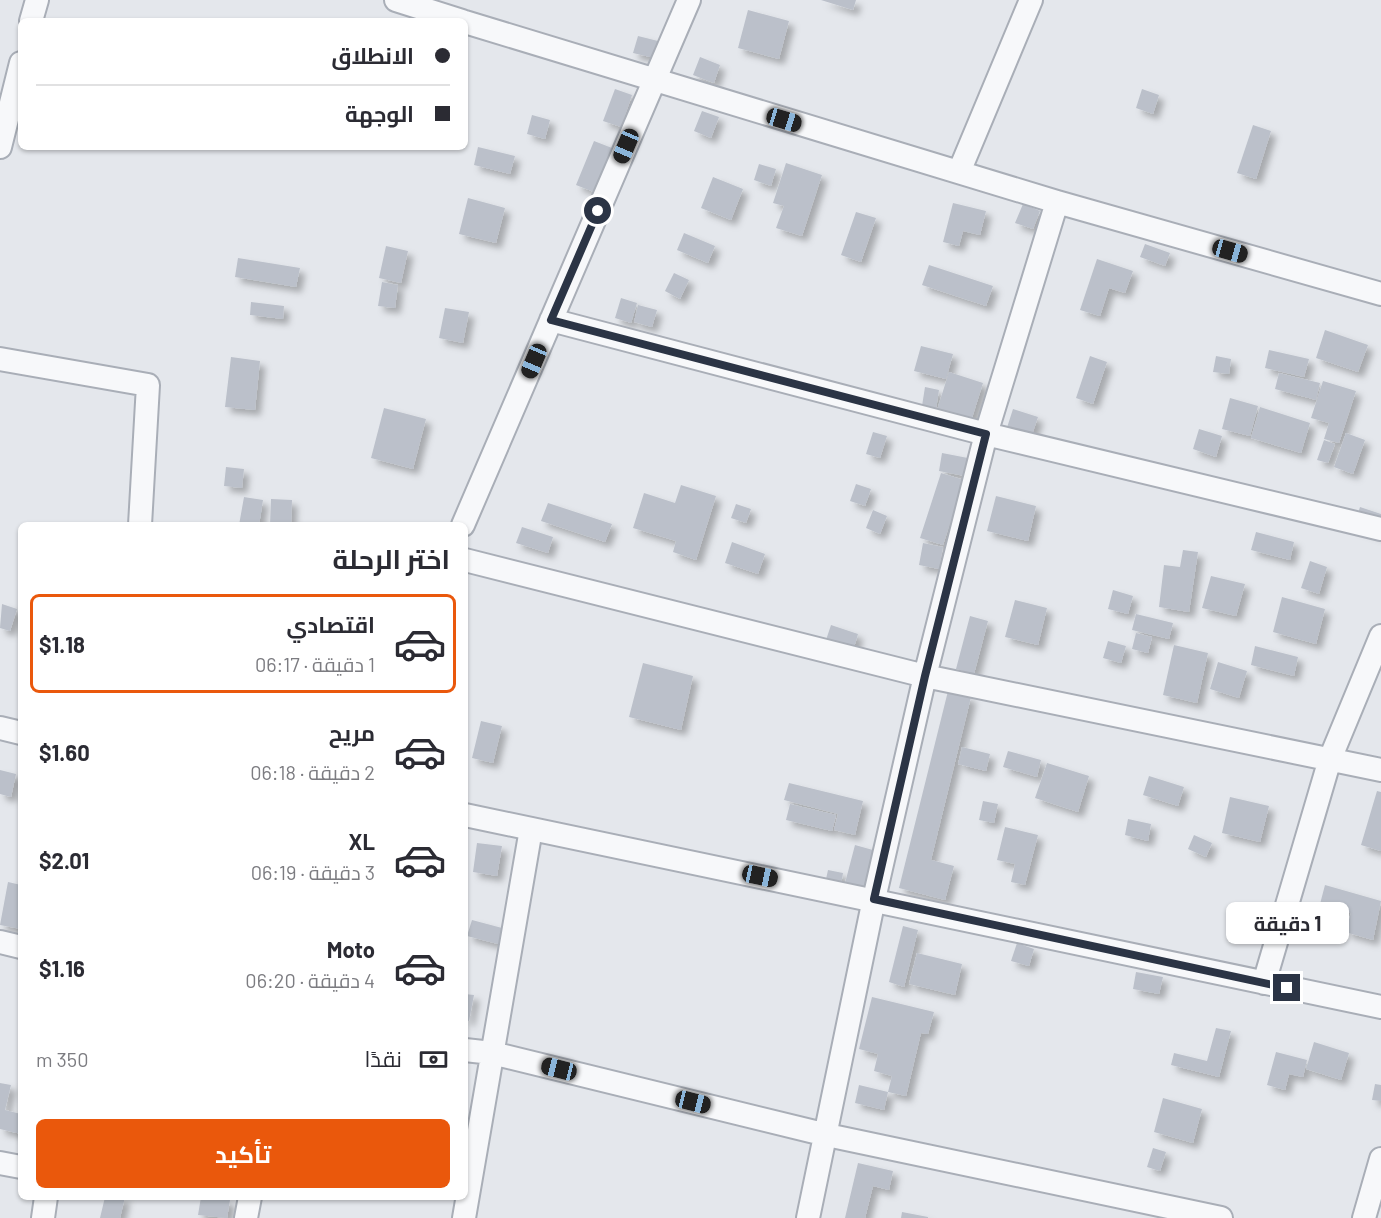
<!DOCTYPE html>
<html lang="ar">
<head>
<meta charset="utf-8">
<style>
  :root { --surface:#fff; --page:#f2f2f3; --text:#2b2b33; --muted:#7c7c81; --line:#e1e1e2; --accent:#ea580c }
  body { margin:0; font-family:Barlow,Cairo,sans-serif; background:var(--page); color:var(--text); direction:rtl; height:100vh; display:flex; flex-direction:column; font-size:22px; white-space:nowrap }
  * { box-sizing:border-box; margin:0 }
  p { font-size:20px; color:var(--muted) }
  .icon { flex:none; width:33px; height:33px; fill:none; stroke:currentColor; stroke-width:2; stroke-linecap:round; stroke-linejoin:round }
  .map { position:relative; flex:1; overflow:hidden; direction:ltr }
  .drawer { position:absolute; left:18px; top:522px; width:450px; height:678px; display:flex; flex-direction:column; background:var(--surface); border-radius:9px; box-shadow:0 2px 4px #0004; direction:rtl }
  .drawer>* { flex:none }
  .banner { position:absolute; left:18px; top:18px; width:450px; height:132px; border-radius:9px; box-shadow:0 2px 4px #0004; direction:rtl; display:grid; align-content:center; height:132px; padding:0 18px; background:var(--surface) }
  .end { position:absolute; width:27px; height:27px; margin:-14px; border:8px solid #2b3445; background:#fff; box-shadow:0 0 0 3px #fff }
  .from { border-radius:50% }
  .bubble { position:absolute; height:42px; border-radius:9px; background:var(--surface); box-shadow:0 2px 4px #0004; font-size:20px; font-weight:700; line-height:42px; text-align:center; direction:rtl }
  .car { position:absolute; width:18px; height:36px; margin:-18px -9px; border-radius:8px; box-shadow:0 0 4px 2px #0007; background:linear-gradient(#222 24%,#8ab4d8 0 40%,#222 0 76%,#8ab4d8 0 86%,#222 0) }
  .banner b { display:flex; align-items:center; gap:21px; height:57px; font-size:22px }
  .banner b+b { border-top:2px solid var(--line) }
  .banner i { width:15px; height:15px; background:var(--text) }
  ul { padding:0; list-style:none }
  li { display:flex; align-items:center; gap:18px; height:99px; margin:0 12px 9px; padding:0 6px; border:3px solid transparent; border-radius:9px }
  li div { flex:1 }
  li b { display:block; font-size:22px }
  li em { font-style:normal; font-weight:700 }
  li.current { border-color:var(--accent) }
  li>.icon { width:54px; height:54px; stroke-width:1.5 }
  h2 { padding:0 18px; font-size:27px; line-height:72px }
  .pay { display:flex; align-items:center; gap:15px; height:66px; padding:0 18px; font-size:22px }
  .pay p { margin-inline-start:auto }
  .cta { display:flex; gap:12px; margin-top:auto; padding:12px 18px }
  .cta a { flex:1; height:69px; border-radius:9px; background:var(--accent); color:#fff; font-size:24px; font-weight:700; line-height:69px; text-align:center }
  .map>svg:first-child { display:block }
</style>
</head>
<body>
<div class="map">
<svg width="1381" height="1218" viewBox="0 0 1381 1218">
  <defs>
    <filter id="shadow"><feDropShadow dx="5.5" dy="5.5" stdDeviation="3" flood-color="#0004"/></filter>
  </defs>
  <rect width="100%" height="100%" fill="#e4e7ec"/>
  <path fill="#bbc0ca" filter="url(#shadow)" d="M821,0H856L853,10Z
    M748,10L789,21L779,59L738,48Z
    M638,36L658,41L654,58L633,53Z
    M700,57L720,65L714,83L693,75Z
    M615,89L632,95L621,127L603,121Z
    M1142,89L1159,95L1153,114L1136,108Z
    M702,111L719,117L711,138L694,131Z
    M532,115L550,120L545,139L527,134Z
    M1253,125L1271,131L1256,179L1237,173Z
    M594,141L612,148L594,192L576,185Z
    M478,147L515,156L510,174L474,165Z
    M786,163L822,175L802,236L776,228L784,206L773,203Z
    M759,164L776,169L771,186L754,180Z
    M713,177L743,189L731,220L701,208Z
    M468,198L505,208L496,243L459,234Z
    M953,203L986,211L980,235L963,231L959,246L943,242Z
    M1023,204L1040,211L1033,229L1015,223Z
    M856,212L876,218L861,262L841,255Z
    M684,233L715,246L708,263L677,250Z
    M1145,244L1170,253L1165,266L1140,257Z
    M386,246L408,251L401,283L379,278Z
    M238,258L300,268L296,287L235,277Z
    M1097,259L1133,271L1125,293L1109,288L1100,316L1080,310Z
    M929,265L993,286L986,306L922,285Z
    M674,273L689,280L680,299L665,291Z
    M382,282L398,285L395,308L378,306Z
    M621,298L637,303L631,323L615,318Z
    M251,302L284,306L283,319L250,315Z
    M638,305L657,310L652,327L634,322Z
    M445,308L469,312L463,343L439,338Z
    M1325,330L1368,345L1358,372L1316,358Z
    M921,346L953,354L946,379L914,371Z
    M1269,350L1309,359L1304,377L1265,368Z
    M1090,356L1107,362L1093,404L1076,398Z
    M1216,356L1231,359L1229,374L1213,372Z
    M231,357L260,361L255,410L225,407Z
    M949,372L983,383L971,421L937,410Z
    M1279,373L1320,383L1316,400L1275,389Z
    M1323,381L1356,391L1339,443L1324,439L1329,423L1311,418Z
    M925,387L939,390L936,409L922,406Z
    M1230,398L1258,406L1250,436L1222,429Z
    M1260,407L1310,423L1301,453L1251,438Z
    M384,408L426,419L413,469L371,458Z
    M1013,409L1038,417L1027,449L1003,440Z
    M1199,429L1222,436L1216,457L1193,449Z
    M873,432L887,436L880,458L866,454Z
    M1346,433L1365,440L1353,474L1334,467Z
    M1324,440L1335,444L1328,463L1317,460Z
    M942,453L973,459L970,477L939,471Z
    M226,467L244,469L242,488L224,486Z
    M941,473L964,480L943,545L920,538Z
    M856,484L871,489L865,506L850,501Z
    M681,485L716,496L696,560L673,552L676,541L633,528L644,493L675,503Z
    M996,496L1036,506L1028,541L987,531Z
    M244,497L263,500L259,525H239Z
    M271,499L292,500L291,525H270Z
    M548,503L612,524L605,542L541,521Z
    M736,504L751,509L746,523L731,518Z
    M1360,507L1381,514V535L1354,526Z
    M873,510L887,516L880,534L866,528Z
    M522,527L553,537L548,553L516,543Z
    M1256,532L1294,542L1290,560L1251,550Z
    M732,542L765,554L758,574L725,563Z
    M923,543L943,547L939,569L919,565Z
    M1183,550L1198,552L1189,612L1159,607L1164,565L1180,567Z
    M1310,561L1327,567L1319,594L1301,588Z
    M1211,576L1245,584L1236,616L1202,608Z
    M1113,590L1133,596L1128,614L1108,609Z
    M1282,597L1325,609L1316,644L1273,632Z
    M1015,600L1047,608L1038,645L1005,637Z
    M2,604L17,609L10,631L0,628Z
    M1136,614L1173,623L1169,639L1132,630Z
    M970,616L988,621L974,674L956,669Z
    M831,625L858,634L853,651L825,643Z
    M1136,633L1152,637L1148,653L1132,649Z
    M1108,641L1126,646L1121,663L1103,658Z
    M1174,645L1208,653L1197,703L1163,695Z
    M1255,646L1298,657L1294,676L1251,665Z
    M1218,662L1247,671L1239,698L1210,689Z
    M643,663L693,676L681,730L629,717Z
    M948,691L971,697L931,860L954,866L945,900L899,888Z
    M481,721L502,726L493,763L472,758Z
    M962,747L990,754L986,771L958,764Z
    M1008,751L1041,760L1037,777L1003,767Z
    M1047,763L1089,776L1078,812L1035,798Z
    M0,770L16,774L11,797L0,794Z
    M1149,776L1184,787L1178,806L1143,795Z
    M789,783L863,801L855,835L834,830L838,814L784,800Z
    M1377,791L1381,792V851L1361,845Z
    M1230,797L1269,806L1260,842L1222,833Z
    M983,801L998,804L994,823L979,820Z
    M790,804L836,815L832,831L786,820Z
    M1128,819L1151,824L1148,841L1125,835Z
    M1005,827L1038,835L1025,885L1011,882L1015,864L997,860Z
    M1194,835L1212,843L1206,857L1188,849Z
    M477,843L502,846L497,876L473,872Z
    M855,845L880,852L869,894L844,887Z
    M828,870L843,873L839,896L823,893Z
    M8,882L21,885V929L0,925Z
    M1325,885L1381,901L1373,940L1345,932L1351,913L1320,904Z
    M472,920L502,928L498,944L467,936Z
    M903,926L918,930L904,987L889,982Z
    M1017,943L1034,949L1029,966L1011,961Z
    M917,953L962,964L955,995L909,984Z
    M1136,972L1163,977L1159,994L1133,989Z
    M465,994L474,995L469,1021L465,1020Z
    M872,997L934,1012L928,1034L921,1033L906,1096L888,1092L892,1076L874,1071L878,1054L859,1049Z
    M1216,1028L1231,1031L1219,1077L1171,1065L1174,1053L1207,1061Z
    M1314,1042L1349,1053L1341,1080L1306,1069Z
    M1276,1052L1307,1060L1303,1077L1289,1074L1285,1090L1267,1085Z
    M0,1083L11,1085L5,1110L21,1114V1134L0,1129Z
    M1375,1084L1381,1085V1101L1372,1100Z
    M859,1085L888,1092L884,1110L855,1103Z
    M1163,1098L1202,1109L1193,1143L1154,1132Z
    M1153,1148L1166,1152L1160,1171L1147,1167Z
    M858,1163L893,1171L889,1190L873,1186L865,1218H845Z
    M105,1197H125L120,1218H100Z
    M201,1197L230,1200L227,1218L198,1215Z
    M902,1212L928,1217V1218H901Z"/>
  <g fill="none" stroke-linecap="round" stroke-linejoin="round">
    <defs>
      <path id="minor" d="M396,0L462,21
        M31,21L37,0
        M465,22L1057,202L1381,294
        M0,147L21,63
        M959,172L1031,0
        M551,320L986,434L1381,529
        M0,359L148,385L140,525
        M463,525L689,0
        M465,560L925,676L1381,770
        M0,728L21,733
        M465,815L1381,1007
        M0,942L21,947
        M1264,983L1330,759L1381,636
        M465,1050L492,1053L827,1135L1221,1218
        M0,1163L21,1167
        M43,1218L46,1197
        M246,1218L250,1197
        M464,1218L531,829
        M808,1218L874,899L925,676L986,434L1057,202
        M1364,1218L1381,1159"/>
    </defs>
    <use href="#minor" stroke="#a9aeb7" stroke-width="26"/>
    <use href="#minor" stroke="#f7f8fa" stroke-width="22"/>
  </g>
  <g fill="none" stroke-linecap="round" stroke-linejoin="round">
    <path stroke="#2b3445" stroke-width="8" d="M598,211L551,320L986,434L925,676L874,899L1287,988"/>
  </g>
</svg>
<i class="end from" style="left:598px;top:211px"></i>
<i class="end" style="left:1287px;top:988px"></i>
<div class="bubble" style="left:1226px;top:902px;width:123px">1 دقيقة</div>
<i class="car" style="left:784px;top:120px;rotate:107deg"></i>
<i class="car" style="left:626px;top:146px;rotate:203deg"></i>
<i class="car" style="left:1230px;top:251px;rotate:106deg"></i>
<i class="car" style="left:534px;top:361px;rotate:203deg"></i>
<i class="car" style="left:760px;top:876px;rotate:102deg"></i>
<i class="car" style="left:559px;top:1069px;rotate:284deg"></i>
<i class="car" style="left:693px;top:1102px;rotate:104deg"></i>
<div class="banner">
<b><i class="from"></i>الانطلاق</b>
<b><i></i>الوجهة</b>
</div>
<section class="drawer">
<h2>اختر الرحلة</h2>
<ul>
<li class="current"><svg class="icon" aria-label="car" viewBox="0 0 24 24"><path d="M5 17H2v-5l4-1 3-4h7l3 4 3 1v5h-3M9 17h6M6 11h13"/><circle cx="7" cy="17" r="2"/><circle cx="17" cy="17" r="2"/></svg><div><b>اقتصادي</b><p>1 دقيقة · 06:17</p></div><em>$1.18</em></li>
<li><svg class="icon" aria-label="car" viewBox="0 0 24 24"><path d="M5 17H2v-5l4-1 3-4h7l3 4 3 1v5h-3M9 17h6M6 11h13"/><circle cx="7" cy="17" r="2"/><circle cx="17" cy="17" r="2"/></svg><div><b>مريح</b><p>2 دقيقة · 06:18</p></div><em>$1.60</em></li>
<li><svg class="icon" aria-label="car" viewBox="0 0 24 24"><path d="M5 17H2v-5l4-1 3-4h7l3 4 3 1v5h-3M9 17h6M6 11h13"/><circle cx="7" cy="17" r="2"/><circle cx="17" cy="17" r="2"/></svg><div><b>XL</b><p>3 دقيقة · 06:19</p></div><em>$2.01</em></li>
<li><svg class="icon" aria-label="car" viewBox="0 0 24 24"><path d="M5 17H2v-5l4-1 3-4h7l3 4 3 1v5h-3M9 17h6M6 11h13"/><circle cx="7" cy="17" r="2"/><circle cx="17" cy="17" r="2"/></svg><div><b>Moto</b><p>4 دقيقة · 06:20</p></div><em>$1.16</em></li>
</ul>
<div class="pay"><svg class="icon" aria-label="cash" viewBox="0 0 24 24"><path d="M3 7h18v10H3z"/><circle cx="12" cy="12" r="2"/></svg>نقدًا<p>350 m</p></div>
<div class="cta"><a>تأكيد</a></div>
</section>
</div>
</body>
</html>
